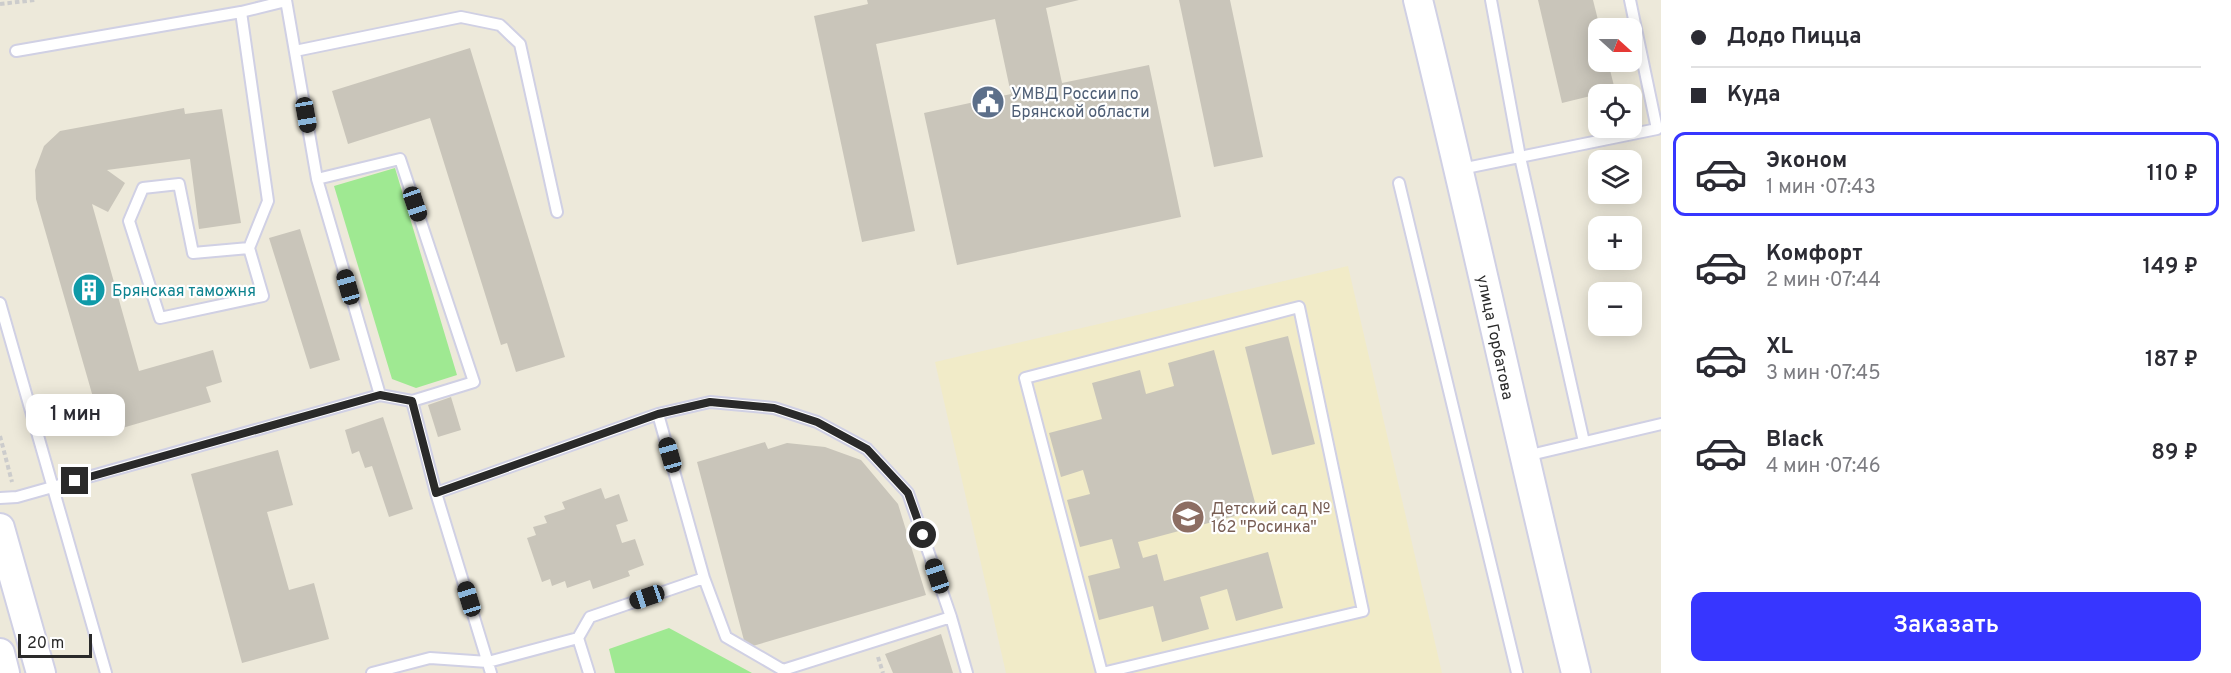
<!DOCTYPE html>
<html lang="ru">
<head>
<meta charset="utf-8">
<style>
  :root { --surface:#fff; --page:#f2f2f3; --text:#2b2b33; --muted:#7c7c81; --line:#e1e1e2; --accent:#3736ff }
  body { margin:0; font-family:Overpass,sans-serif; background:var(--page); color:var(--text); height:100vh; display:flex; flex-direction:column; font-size:22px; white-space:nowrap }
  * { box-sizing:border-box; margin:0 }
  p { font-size:20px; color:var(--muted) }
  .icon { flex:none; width:33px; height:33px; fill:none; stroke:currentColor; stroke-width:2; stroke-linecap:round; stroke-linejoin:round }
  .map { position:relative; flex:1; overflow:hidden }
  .drawer { display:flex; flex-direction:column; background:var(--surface); width:570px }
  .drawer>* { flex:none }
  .top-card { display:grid; align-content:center; height:132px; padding:0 30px; background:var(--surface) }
  .needle { width:39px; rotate:111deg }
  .tools { position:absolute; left:1588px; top:18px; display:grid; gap:12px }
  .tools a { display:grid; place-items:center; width:54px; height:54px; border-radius:12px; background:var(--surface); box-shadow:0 3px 15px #0003; font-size:30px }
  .scale { position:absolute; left:18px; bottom:15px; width:74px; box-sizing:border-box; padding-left:6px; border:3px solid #2a2a2a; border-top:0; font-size:16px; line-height:21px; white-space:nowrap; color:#2a2a2a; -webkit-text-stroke:4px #fff; paint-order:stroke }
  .end { position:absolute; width:27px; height:27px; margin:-14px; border:8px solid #2a2a2a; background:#fff; box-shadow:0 0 0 3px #fff }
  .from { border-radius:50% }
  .bubble { position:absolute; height:42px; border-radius:12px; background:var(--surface); box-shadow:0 3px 15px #0003; font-size:20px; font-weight:600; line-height:42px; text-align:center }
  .car { position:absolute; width:18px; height:36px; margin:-18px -9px; border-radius:8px; box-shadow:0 0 4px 2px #0007; background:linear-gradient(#222 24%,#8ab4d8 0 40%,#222 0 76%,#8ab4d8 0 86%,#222 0) }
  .top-card b { display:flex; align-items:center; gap:21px; height:57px; font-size:22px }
  .top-card b+b { border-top:2px solid var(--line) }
  .top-card i { width:15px; height:15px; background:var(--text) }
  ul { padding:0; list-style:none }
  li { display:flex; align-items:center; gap:18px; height:84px; margin:0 12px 9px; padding:0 18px; border:3px solid transparent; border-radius:12px }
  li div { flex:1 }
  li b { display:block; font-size:22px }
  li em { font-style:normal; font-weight:600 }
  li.selected { border-color:var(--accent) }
  li>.icon { width:54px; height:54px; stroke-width:1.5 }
  .primary-button { display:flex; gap:12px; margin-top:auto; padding:12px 30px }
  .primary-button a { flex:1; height:69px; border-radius:12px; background:var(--accent); color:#fff; font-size:24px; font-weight:600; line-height:69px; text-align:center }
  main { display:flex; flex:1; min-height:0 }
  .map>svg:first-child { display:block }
</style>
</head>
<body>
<main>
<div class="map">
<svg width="1661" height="673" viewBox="0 0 1661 673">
  <rect width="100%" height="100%" fill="#ede9da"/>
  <path fill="#f1ebc8" d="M1348,266L1442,673H1006L935,362Z"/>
  <path fill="#9fe992" d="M395,168L457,375L416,388L392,379L334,186Z
    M669,628L752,673H615L609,649Z"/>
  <path fill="#c9c5ba" d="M867,0H1079L1046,8L1062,83L1149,65L1181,217L957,265L924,113L1011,94L995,19L876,44L915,231L862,242L814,16L868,4Z
    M1179,0H1230L1263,157L1214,167Z
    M1538,0H1593L1600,28L1599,62H1608L1615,90L1562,103Z
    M470,48L565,357L516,372L507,343L501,345L430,118L348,144L332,91Z
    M184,108L185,114L222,109L241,223L199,229L190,159L107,170L125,183L108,212L92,204L139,371L213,350L222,382L206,387L211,402L112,431L108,415L99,418L36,199L35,170L44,146L60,131Z
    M300,229L340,360L310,369L269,238Z
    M1288,336L1315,444L1272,455L1245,347Z
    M1214,350L1257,510L1138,542L1143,558L1157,554L1164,581L1268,552L1283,608L1236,621L1227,589L1200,597L1209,629L1162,642L1153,606L1099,620L1088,576L1120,568L1112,539L1080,547L1067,500L1090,494L1083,470L1061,477L1049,433L1102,419L1092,383L1140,370L1146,394L1174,386L1168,363Z
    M451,397L461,430L438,437L428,405Z
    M383,417L413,509L389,517L372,466L365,468L359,451L352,454L345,430Z
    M765,442L768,449L787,443L825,447L861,460L898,504L926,595L746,648L697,462Z
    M278,450L293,505L267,512L289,590L314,583L329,639L242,663L191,474Z
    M601,488L605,499L619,494L628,521L616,525L622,543L635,539L644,565L628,571L630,576L593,589L590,580L567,588L565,581L552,586L550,579L542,582L527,538L536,535L533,527L547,523L544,516L565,509L562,502Z
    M941,634L953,673H893L885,654Z"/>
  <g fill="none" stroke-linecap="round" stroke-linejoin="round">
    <defs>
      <path id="service" d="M286,0L317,179L380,395
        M1491,0L1520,157L1584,442
        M241,12L268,201L249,248L193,253L179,184L143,188L129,221L160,318L263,296L249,248
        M16,51L241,12L286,1
        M295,51L461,17L500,25L520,44L557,212
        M1461,169L1657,129L1630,0
        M1399,183L1517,673
        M0,303L106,673
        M1299,307L1363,611L1102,673L1025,378Z
        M412,401L436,493L658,414L710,402L774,408L817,422L867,449L908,493L951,617
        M658,414L704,578
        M1526,456L1661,424
        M436,493L491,673
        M0,498L17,497L380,395L412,401L474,382L400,159L317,179
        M578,638L589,673
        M783,670L951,617L967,673
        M372,673L430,658L488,662L578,638L590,617L704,578L726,637L783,670L784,673"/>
      <path id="secondary" d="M1418,0C1473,224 1521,449 1576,673
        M0,528L41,673
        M0,653L5,673"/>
    </defs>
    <use href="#service" stroke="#d0d0e4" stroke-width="14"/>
    <use href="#secondary" stroke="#d0d0e4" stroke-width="32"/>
    <path stroke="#ccc" stroke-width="4" stroke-dasharray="4.5 3" stroke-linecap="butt" d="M0,4L35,0
      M0,436L12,482
      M878,657L883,673"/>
    <use href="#service" stroke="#fff" stroke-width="10"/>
    <use href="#secondary" stroke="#fff" stroke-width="28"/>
  </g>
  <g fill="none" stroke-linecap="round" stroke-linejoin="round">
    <path stroke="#2a2a2a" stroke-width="8" d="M75,481L380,395L412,401L436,493L658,414L710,402L774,408L817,422L867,449L908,493L923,535"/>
  </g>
  <defs>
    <symbol id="civic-disc" viewBox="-11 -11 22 22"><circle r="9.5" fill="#5c6f8a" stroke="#fff"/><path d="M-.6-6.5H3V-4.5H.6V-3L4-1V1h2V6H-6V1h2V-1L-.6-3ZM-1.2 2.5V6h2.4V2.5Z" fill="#fff"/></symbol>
    <symbol id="building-disc" viewBox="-11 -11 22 22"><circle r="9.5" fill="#0f9aa8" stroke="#fff"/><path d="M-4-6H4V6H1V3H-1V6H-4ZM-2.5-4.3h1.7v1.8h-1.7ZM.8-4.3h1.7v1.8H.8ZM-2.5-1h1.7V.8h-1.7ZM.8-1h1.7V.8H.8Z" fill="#fff"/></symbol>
    <symbol id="school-disc" viewBox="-11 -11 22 22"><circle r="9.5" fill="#8d6e63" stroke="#fff"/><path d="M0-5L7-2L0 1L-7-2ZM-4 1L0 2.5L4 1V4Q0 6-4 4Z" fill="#fff"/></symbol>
  </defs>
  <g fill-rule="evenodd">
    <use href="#civic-disc" x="969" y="83" width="38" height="38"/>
    <use href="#building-disc" x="70" y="271" width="38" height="38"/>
    <use href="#school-disc" x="1169" y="498" width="38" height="38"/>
  </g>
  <g text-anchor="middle" stroke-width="4.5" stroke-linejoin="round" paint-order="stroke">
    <g font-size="16" fill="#4e5e75" stroke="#fff" text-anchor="start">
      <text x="1011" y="99">УМВД России по<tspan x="1011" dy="18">Брянской области</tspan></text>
    </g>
    <g font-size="16" fill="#0d838f" stroke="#fff" text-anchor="start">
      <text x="112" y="296">Брянская таможня</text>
    </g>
    <g font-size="16" fill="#2a2a2a" stroke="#fff">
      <text transform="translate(1496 337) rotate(78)" y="6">улица Горбатова</text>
    </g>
    <g font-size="16" fill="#785e54" stroke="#fff" text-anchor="start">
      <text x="1211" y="514">Детский сад №<tspan x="1211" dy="18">162 "Росинка"</tspan></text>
    </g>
  </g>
</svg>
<div class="tools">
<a><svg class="needle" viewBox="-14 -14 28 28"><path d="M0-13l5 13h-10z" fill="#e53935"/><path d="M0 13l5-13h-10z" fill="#7c7c81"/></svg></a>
<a><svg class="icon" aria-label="locate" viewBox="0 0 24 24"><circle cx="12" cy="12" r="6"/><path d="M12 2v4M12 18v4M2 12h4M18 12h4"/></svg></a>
<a><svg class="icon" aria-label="layers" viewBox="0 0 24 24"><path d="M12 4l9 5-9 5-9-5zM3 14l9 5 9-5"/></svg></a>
<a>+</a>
<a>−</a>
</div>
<div class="scale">20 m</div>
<i class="end from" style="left:923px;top:535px"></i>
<i class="end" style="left:75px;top:481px"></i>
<div class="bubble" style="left:26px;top:394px;width:99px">1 мин</div>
<i class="car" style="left:306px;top:115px;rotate:170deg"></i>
<i class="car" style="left:415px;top:204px;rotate:161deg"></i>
<i class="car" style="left:348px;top:287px;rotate:344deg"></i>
<i class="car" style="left:670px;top:455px;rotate:344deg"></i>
<i class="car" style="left:937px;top:576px;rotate:341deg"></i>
<i class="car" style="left:647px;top:597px;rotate:251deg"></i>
<i class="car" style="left:469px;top:599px;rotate:343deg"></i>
</div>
<section class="drawer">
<div class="top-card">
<b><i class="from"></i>Додо Пицца</b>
<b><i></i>Куда</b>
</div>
<ul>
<li class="selected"><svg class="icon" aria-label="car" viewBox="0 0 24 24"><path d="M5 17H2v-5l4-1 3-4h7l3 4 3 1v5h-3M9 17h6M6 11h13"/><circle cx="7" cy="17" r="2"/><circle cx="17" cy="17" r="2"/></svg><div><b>Эконом</b><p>1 мин · 07:43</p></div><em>110 ₽</em></li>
<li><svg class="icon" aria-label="car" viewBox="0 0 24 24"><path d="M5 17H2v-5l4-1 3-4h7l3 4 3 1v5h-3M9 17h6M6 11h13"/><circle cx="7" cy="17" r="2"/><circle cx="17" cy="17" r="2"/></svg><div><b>Комфорт</b><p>2 мин · 07:44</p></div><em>149 ₽</em></li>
<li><svg class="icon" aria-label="car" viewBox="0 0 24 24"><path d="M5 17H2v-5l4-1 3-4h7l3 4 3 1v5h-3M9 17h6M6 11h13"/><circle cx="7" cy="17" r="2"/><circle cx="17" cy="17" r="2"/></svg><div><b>XL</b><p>3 мин · 07:45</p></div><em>187 ₽</em></li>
<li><svg class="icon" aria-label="car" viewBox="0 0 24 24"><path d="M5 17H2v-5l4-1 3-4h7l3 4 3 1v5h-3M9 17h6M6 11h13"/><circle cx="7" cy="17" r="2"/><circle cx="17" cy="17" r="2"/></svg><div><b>Black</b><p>4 мин · 07:46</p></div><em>89 ₽</em></li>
</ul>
<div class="primary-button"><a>Заказать</a></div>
</section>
</main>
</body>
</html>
